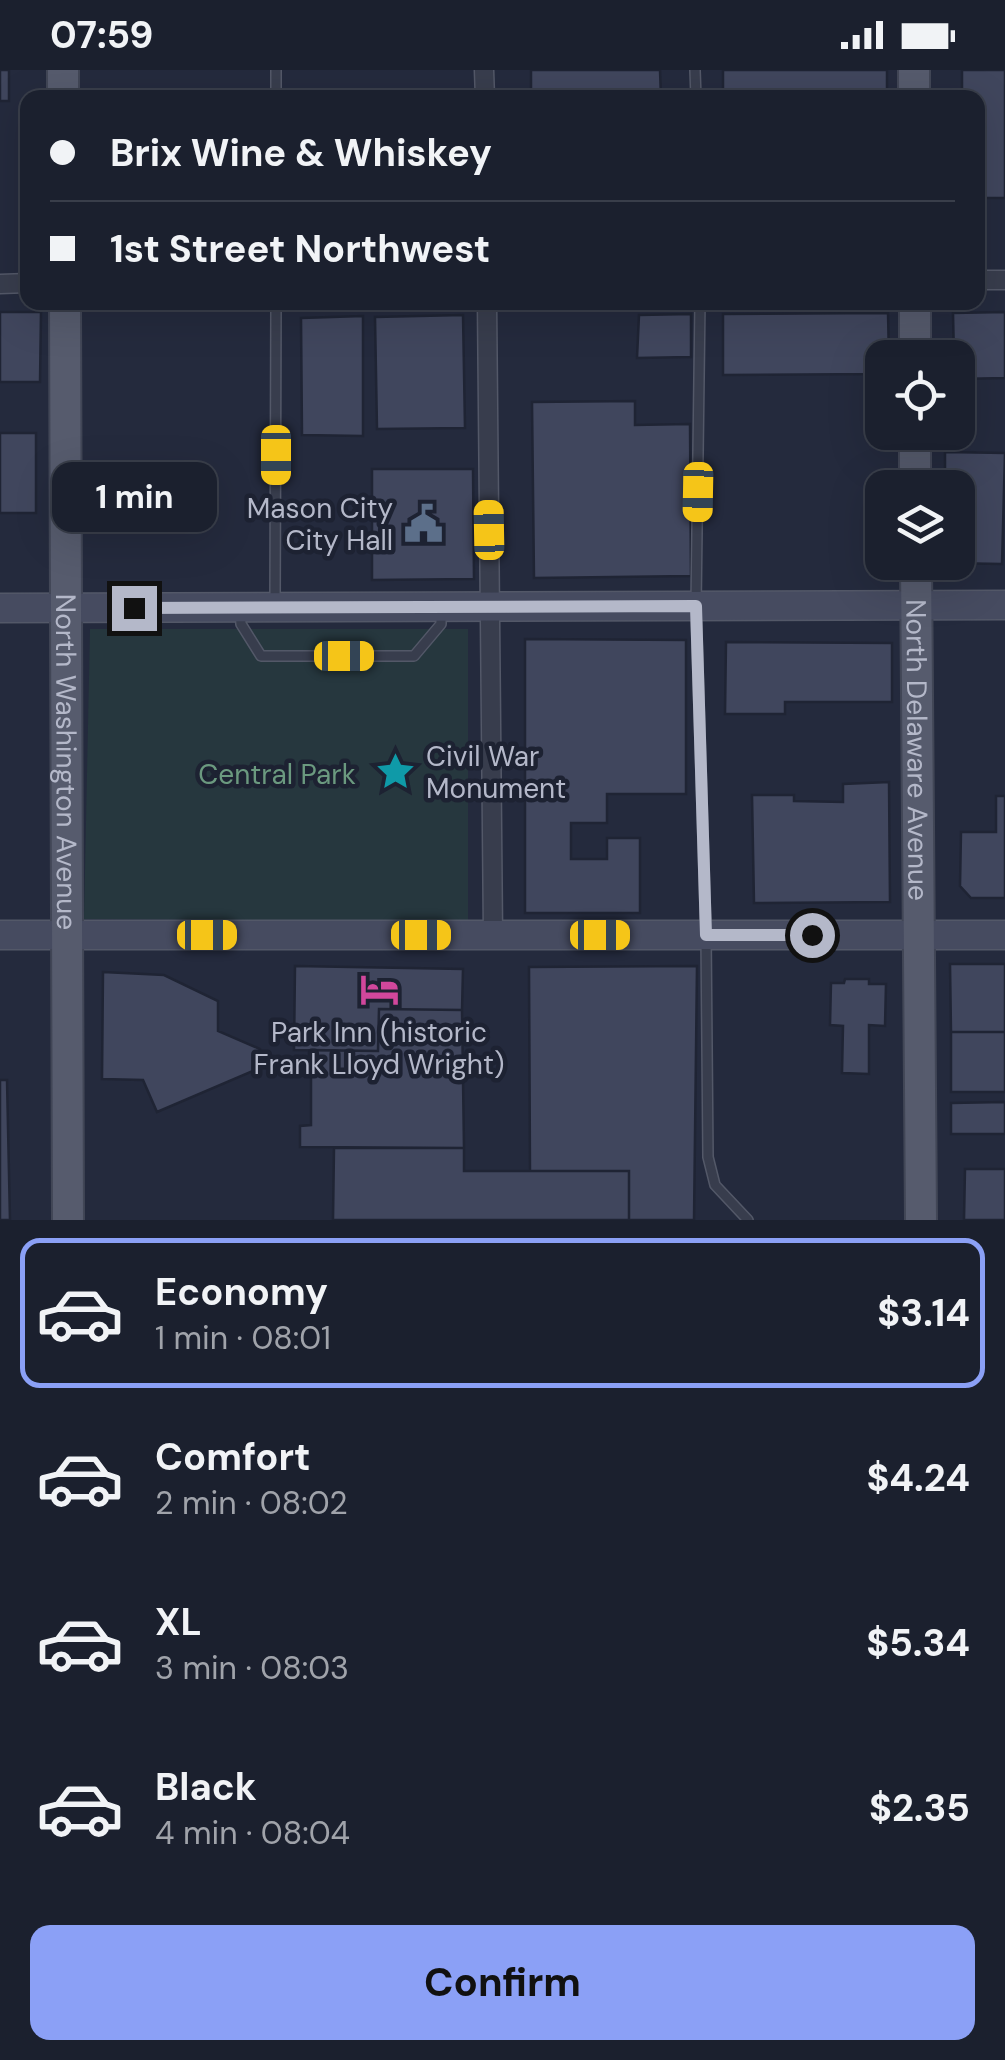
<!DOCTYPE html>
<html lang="en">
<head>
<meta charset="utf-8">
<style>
  :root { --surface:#1b202e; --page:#242836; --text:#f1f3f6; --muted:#a0a3aa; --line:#393e4a; --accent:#8ba0f6 }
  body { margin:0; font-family:"DM Sans",sans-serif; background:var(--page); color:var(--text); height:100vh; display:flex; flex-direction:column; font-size:38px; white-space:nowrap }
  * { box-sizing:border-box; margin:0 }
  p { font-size:32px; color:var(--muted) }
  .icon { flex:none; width:55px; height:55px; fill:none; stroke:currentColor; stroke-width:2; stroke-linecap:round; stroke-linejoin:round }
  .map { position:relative; height:1150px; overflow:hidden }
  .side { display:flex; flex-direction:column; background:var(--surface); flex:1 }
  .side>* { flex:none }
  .guide { position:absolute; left:20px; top:20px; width:965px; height:220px; border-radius:20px; box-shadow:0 10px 40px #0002,0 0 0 2px var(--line); display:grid; align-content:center; height:220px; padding:0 30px; background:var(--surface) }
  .controls { position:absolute; left:865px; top:270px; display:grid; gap:20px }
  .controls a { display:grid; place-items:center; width:110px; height:110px; border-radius:20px; background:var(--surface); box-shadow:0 10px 40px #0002,0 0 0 2px var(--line); font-size:50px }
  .end { position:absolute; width:45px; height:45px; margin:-22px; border:12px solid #b4b8c9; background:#111; box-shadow:0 0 0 5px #111 }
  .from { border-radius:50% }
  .bubble { position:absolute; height:70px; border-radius:20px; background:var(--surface); box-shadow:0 10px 40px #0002,0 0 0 2px var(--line); font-size:32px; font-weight:700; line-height:70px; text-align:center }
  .car { position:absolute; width:30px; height:60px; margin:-30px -15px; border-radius:12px; box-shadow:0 0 8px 2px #0007; background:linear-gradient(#f5c518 24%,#345 0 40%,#f5c518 0 76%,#345 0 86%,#f5c518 0) }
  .guide b { display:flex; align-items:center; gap:35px; height:95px; font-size:38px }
  .guide b+b { border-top:2px solid var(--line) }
  .guide i { width:25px; height:25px; background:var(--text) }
  ul { padding:18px 0 0; list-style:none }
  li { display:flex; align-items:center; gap:30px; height:150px; margin:0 20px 15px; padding:0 10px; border:5px solid transparent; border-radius:20px }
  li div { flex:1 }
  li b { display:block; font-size:38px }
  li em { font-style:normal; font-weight:700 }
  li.selected { border-color:var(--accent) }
  li>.icon { width:90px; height:90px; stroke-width:1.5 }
  .primary-button { display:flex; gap:20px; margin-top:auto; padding:20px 30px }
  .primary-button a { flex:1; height:115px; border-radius:20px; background:var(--accent); color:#111; font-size:40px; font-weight:700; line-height:115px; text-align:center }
  .status { display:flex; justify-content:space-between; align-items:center; height:70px; padding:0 50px; background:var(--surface); direction:ltr }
  .status svg { height:28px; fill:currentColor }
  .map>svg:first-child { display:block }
</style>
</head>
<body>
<div class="status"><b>07:59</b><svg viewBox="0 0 49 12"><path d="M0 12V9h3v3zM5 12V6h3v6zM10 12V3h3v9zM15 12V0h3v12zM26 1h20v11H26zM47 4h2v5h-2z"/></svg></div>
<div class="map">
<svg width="1005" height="1150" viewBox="0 0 1005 1150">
  <rect width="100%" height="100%" fill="#242a3d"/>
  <path fill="#26373e" d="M90,559H468V851L84,849Z"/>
  <path fill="#40465d" stroke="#1f2434" stroke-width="2.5" d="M0,0H9V31H0Z
    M531,0H660L661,28H531Z
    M723,0H887V28H723Z
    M962,0H1005V128H978V28H962Z
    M0,242H41L40,312H0Z
    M1005,242V308L958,309V288H954L953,243Z
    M888,243L889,288H882V304L723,305V244Z
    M691,244V287L637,288L639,245Z
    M463,245L465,358L377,359L375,247Z
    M363,246V366L302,365L301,248Z
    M635,331V355L690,354L691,506L534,508L532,332Z
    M0,363H36V443H0Z
    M945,382L1005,383L1002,494L945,493L958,492V418H945Z
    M372,399H473L474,509L372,510Z
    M525,569L686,570V724H607V753H571V789H607V768H640V843H525Z
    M726,572L892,573V632H785V644H725Z
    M889,712L890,832L754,833L752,725H794V731L843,732V714Z
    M996,726H1005V828H971L960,816L961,762H996Z
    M950,894H1005V962H951Z
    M295,896L463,899L462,940L379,939L378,981L294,980Z
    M697,896L694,1150H629V1101H530L529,897Z
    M103,902L164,905L218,931V961L260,979V998L157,1042L143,1010L102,1009Z
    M845,909H869V914H886L885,956L869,955V1004L842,1003L843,956L830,955L831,913H844Z
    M379,939L462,940L464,1078L300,1077V1056L311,1055V980L378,981Z
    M951,962H1005V1022H951Z
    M0,1010H7L10,1150H0Z
    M1005,1032V1064H951V1033Z
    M334,1078H464V1101H629V1150H333Z
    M965,1099H1005V1150H964Z"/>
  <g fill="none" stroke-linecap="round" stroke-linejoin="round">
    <defs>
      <path id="lane" d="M695,0L696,28
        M276,28V0
        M700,232L696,536L706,865L708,1087L715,1115L748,1150
        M275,535L276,232
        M240,540L241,554L261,586H414L441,554V541"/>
      <path id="street" d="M484,0L485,28
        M978,210H1005
        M0,214L28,213
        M487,232L493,865"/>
      <path id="secondary" d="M0,538L1005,535
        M0,865H1005"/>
      <g id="primary">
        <path d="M63,0V28"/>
        <path d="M914,0V28"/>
        <path id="s1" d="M65,232L68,1150"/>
        <path d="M915,232V288"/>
        <path d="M915,362V418"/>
        <path id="s2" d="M916,492L921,1150"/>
      </g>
    </defs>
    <use href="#lane" stroke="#535868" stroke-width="12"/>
    <use href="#street" stroke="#535868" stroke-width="21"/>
    <use href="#secondary" stroke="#535868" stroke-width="31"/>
    <use href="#primary" stroke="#414656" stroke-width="34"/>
    <use href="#lane" stroke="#383d4d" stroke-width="9"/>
    <use href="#street" stroke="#383d4d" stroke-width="18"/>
    <use href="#secondary" stroke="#464b60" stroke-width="28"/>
    <use href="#primary" stroke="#565b6d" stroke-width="30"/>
  </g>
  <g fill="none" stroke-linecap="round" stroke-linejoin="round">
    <path stroke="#b4b8c9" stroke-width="12" d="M134,538L696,536L706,865H812"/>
  </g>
  <defs>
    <symbol id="civic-bare" viewBox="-9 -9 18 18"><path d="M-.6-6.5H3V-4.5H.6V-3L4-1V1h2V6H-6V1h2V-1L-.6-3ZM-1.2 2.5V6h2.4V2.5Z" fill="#5c6f8a" stroke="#1d2232" stroke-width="2.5" paint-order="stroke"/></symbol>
    <symbol id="sight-bare" viewBox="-9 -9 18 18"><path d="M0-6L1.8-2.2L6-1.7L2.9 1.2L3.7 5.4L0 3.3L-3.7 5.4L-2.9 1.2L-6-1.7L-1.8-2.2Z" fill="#0f9aa8" stroke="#1d2232" stroke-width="2.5" paint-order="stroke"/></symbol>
    <symbol id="hotel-bare" viewBox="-9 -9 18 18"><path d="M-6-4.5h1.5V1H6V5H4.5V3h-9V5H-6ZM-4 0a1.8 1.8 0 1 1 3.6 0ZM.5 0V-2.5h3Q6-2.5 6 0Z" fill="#d1479c" stroke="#1d2232" stroke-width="2.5" paint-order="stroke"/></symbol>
  </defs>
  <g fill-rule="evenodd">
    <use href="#civic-bare" x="396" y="426" width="55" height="55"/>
    <use href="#sight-bare" x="368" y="674" width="55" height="55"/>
    <use href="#hotel-bare" x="352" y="892" width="55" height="55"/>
  </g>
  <g text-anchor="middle" stroke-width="9" stroke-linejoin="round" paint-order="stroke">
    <g font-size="28" fill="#b4b8c9" stroke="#1d2232" text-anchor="end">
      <text x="393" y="448">Mason City<tspan x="393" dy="32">City Hall</tspan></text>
      <text x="426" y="696" text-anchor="start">Civil War<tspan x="426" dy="32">Monument</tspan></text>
      <text x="379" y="972" text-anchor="middle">Park Inn (historic<tspan x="379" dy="32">Frank Lloyd Wright)</tspan></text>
    </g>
    <g font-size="28" fill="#b4b8c9" stroke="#1d2232">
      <text dy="10" stroke="none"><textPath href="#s2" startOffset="188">North Delaware Avenue</textPath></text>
      <text dy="10" stroke="none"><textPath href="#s1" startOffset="460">North Washington Avenue</textPath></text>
    </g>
    <g font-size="28" fill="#6b997f" stroke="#1d2232">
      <text x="277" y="714">Central Park</text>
    </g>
  </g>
</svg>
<div class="controls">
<a><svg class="icon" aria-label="locate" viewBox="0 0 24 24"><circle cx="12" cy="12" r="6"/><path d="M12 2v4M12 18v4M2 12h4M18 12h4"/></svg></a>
<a><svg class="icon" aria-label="layers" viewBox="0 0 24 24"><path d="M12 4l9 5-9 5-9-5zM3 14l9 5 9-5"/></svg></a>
</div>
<i class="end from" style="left:812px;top:865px"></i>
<i class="end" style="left:134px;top:538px"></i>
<div class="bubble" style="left:52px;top:392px;width:165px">1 min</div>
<i class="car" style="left:276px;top:385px;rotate:180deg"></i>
<i class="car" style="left:698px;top:422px;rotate:181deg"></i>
<i class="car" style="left:489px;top:460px;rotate:359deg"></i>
<i class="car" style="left:344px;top:586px;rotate:90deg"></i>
<i class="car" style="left:207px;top:865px;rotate:90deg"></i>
<i class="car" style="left:421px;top:865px;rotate:90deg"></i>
<i class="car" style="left:600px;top:865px;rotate:90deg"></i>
<div class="guide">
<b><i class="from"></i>Brix Wine &amp; Whiskey</b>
<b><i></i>1st Street Northwest</b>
</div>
</div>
<section class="side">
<ul>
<li class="selected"><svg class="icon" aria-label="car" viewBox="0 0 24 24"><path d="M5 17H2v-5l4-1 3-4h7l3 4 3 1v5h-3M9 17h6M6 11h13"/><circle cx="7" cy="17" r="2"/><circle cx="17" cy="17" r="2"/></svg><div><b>Economy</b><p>1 min · 08:01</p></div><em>$3.14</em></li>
<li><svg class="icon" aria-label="car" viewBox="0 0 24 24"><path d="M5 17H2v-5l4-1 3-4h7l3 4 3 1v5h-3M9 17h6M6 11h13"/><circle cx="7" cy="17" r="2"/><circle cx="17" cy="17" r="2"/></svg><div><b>Comfort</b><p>2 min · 08:02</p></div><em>$4.24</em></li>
<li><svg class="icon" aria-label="car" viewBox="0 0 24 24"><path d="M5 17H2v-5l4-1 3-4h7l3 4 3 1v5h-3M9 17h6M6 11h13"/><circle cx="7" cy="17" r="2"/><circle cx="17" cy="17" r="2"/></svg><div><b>XL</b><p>3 min · 08:03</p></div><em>$5.34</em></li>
<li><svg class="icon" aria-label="car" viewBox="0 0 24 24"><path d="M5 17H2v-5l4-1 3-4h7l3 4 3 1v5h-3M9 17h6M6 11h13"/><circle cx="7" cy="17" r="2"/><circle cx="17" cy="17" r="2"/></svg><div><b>Black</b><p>4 min · 08:04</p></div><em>$2.35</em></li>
</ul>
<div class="primary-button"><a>Confirm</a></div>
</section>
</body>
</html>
